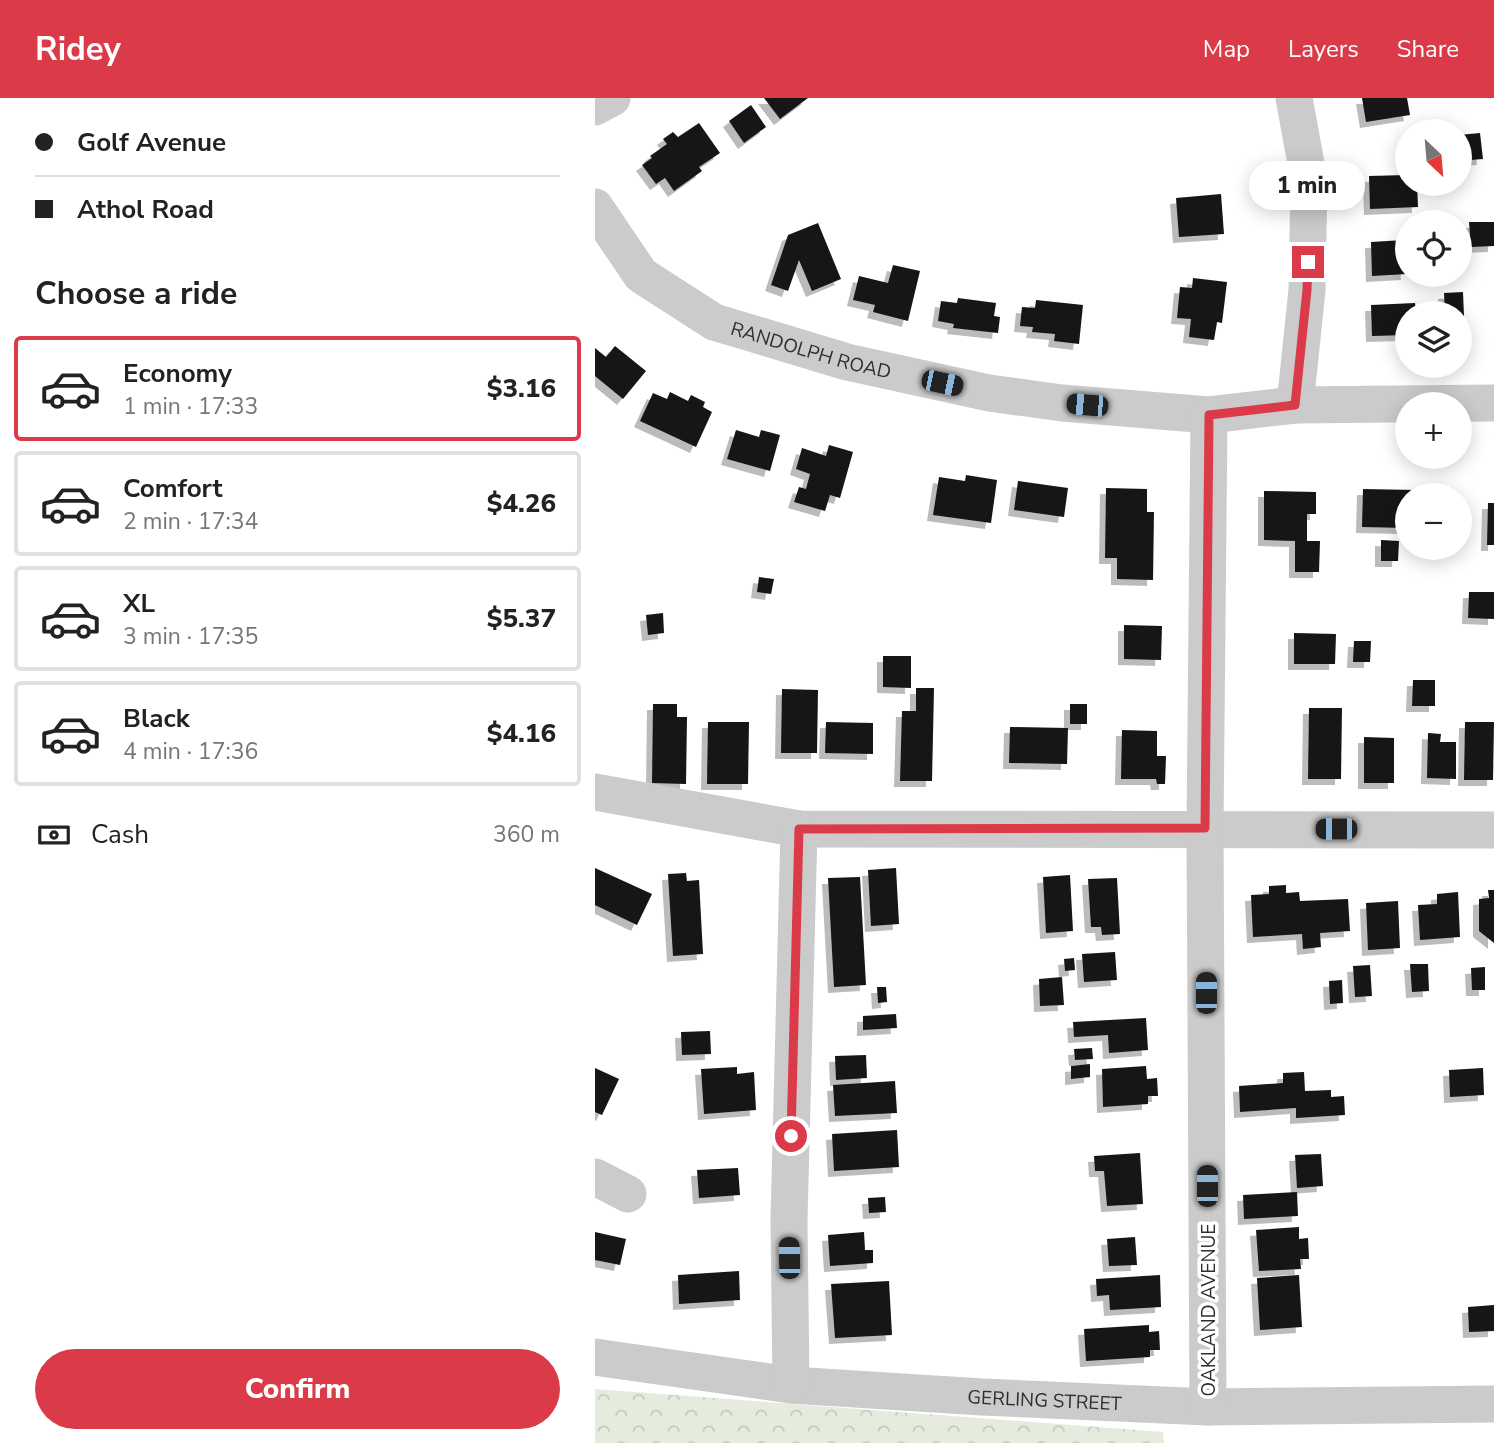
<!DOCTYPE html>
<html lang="en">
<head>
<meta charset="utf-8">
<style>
  :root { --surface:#fff; --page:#f6f6f6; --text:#222; --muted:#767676; --line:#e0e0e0; --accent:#db3b48 }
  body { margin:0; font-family:"Nunito Sans",sans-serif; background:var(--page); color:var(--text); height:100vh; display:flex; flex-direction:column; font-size:26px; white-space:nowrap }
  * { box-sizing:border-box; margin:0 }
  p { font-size:23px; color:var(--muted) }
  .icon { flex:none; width:38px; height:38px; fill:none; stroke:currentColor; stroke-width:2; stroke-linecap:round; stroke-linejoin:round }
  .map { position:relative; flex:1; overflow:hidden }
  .sheet { display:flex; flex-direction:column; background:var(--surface); width:595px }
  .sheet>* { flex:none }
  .top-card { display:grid; align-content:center; height:154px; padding:0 35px; background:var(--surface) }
  .needle { width:46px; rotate:154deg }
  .tools { position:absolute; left:800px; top:21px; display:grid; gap:14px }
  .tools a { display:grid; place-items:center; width:77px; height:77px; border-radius:50%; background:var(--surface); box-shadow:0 4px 18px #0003; font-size:35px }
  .end { position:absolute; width:32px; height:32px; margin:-16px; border:9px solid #db3b48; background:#fff; box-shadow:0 0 0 4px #fff }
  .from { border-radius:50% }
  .bubble { position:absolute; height:49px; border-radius:24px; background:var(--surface); box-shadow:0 4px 18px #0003; font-size:23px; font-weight:800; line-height:49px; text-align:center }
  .car { position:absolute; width:21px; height:42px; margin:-21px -10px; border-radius:9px; box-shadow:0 0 5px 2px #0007; background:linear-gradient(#222 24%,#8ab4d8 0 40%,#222 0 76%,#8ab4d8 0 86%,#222 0) }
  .top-card b { display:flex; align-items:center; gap:24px; height:66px; font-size:26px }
  .top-card b+b { border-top:2px solid var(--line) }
  .top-card i { width:18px; height:18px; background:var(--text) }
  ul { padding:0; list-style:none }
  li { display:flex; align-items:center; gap:21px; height:105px; margin:0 14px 10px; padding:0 21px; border:4px solid var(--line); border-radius:7px }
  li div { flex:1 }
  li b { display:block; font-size:26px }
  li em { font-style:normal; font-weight:800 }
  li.on { border-color:var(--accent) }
  li>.icon { width:63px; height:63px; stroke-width:1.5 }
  h2 { padding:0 35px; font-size:32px; line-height:84px }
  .pay { display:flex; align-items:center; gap:18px; height:77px; padding:0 35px; font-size:26px }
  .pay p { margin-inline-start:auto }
  .primary-button { display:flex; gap:14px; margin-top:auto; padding:14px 35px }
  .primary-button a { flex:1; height:80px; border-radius:42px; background:var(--accent); color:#fff; font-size:28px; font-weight:800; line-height:80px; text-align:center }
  header { display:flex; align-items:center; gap:42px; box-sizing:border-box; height:98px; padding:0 35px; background:var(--accent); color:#fff }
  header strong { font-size:33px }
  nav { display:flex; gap:38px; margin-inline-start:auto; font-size:24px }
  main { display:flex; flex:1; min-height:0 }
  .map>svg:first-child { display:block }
</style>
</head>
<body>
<header>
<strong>Ridey</strong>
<nav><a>Map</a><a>Layers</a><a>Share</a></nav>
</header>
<main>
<section class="sheet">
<div class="top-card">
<b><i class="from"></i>Golf Avenue</b>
<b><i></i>Athol Road</b>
</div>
<h2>Choose a ride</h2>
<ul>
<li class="on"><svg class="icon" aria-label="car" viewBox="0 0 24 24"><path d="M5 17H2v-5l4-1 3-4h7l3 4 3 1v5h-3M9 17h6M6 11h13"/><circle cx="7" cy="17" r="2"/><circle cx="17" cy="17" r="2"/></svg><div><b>Economy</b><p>1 min · 17:33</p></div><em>$3.16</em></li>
<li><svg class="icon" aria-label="car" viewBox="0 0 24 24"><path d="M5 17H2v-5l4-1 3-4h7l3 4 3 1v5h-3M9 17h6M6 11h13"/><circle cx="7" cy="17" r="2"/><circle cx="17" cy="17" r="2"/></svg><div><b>Comfort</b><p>2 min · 17:34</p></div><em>$4.26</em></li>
<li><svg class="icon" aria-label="car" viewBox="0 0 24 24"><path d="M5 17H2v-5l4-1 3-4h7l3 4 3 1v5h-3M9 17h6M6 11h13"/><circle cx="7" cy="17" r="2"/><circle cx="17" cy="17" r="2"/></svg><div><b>XL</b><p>3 min · 17:35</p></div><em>$5.37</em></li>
<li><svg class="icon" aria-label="car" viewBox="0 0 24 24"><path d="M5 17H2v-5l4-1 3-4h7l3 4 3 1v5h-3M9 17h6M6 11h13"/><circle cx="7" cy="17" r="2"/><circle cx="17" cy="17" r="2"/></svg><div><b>Black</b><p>4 min · 17:36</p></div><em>$4.16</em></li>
</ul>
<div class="pay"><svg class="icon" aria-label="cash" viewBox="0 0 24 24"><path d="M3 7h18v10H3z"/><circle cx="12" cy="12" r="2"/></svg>Cash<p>360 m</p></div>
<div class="primary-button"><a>Confirm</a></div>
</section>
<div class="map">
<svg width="899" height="1345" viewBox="0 0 899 1345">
  <defs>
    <pattern id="park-crowns" width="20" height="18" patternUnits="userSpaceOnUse" patternTransform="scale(1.75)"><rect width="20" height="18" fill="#e5ebdd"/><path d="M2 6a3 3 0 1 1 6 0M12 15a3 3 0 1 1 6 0" fill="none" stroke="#c5cabe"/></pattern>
    <filter id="shadow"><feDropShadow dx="-6" dy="6" stdDeviation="0" flood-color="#0004"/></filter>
  </defs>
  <rect width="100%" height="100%" fill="#fff"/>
  <path fill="url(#park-crowns)" d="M0,1291L568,1334L569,1345H0Z"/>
  <path fill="#151515" filter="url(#shadow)" d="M169,0H213L185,21Z
    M767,0H812L815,17L771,24Z
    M156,7L171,29L149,45L134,23Z
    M104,25L125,55L104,69L107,73L79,93L70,80L61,86L47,67L57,60L55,58L72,46L68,41L78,34L83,39Z
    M885,35L888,61L864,63V37Z
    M812,77V86H822L823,109L775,111L774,78Z
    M626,96L629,136L584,139L581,100Z
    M874,124H899V148L876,149Z
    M223,125L246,181L217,193L204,162L193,193L176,187L193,137Z
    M809,142L812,176L777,178L776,144Z
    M298,167L325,173L313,223L278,214L280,207L258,202L264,178L293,185Z
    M598,180L632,184L627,225L622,224L619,242L594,239L596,221L582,220L585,189L597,190Z
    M868,194L869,218H864V215H850L849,195Z
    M363,200L401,205L399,218L405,219L403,235L358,230L359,226L343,223L346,203L362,205Z
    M441,202L488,207L484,246L459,243L460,236L437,234L438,229L425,228L427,209L440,210Z
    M820,205L821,215H812V237L777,238L776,207Z
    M20,248L51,273L28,301L0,278V250L11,259Z
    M75,294L93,303L96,297L110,304L108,309L117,314L101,349L45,323L58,295L72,301Z
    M141,332L164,339L166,332L185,337L175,373L132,361Z
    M234,347L258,354L245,400L235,397L230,413L199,404L204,389L211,391L215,376L201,371L207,350L231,358Z
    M371,377L402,382L396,425L338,417L344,379L370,383Z
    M423,383L473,390L469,419L419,412Z
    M511,390L552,391V414H559L558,482L522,481V460H510Z
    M768,391L821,392V397H812V430L767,429Z
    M669,393L721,394V416H712V443H725L724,474H700V443L669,442Z
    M893,405H899V447H892Z
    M786,442L804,443L803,463H786Z
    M164,479L179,481L176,496L162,494Z
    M874,494H899V521L873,520Z
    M68,515L69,535L53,537L51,517Z
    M529,527L567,528L566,562L529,561Z
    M699,535L741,536L740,566H699Z
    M759,543H776L775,564H758Z
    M288,558H316V590L288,589Z
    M818,582H840V608H817Z
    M321,590H339L337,683H305L307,613H321Z
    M187,591L223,592L222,655H186Z
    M58,606H82V619H92L91,686L57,685Z
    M475,606H492V626H475Z
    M714,610H747L746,681H713Z
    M113,624H154L153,686H112Z
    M231,624L278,625V656L230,655Z
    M870,624H899L898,682H869Z
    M415,629L473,630L472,666L414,665Z
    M527,632L562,633V658H571L570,686H562L561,681H526Z
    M833,635L846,636L845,644H861V681L832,680Z
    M769,639L799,640V685H769Z
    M0,770L57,796L42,827L0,807Z
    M301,770L304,826L276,828L273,772Z
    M91,775L92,783L104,782L108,856L78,858L73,776Z
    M475,777L478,833L451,835L448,779Z
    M265,779L271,887L239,889L233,780Z
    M522,780L525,836L507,837L506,829H496L493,781Z
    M691,787V795L704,794L705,803L753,801L755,833L725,835L726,849L708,851L707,836L658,839L656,797L674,796V788Z
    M893,792H899V845L884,833V801L894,800Z
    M863,794L865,839L825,842L823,807L842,806V796Z
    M803,803L805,850L773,852L771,805Z
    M520,854L522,882L489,884L487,856Z
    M479,860L480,872L470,873L469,861Z
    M815,866H833L834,893L817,894Z
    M775,867L777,898L760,899L758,868Z
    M890,869V892H877L876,870Z
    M467,879L469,907L445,908L444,881Z
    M747,882L748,905L735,906L734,883Z
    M282,889H291L292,904L283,905Z
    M301,916L302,930L268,932V918Z
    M551,920L553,952L514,955L513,937L479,939L478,924Z
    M115,933L116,956L87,957L86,934Z
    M497,950L498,961L480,962L479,951Z
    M271,957L272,980L241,982L240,958Z
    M495,966V979L476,981V968Z
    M551,968L552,981L562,980L563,998H553V1006L508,1009L507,971Z
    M142,969V976L159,974L161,1012L109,1016L106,971Z
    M0,970L24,981L7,1017L0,1014Z
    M888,970L889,997L855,999L854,972Z
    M709,974L710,993L736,992V999L749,998L750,1017L701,1020V1010L645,1014L644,988L688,985V975Z
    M300,983L302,1015L240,1018L238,987Z
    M302,1032L304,1069L239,1073L237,1036Z
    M545,1055L548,1106L512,1108L509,1073H500L499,1058Z
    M726,1056L728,1088L702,1090L700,1057Z
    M143,1070L145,1097L104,1100L102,1072Z
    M702,1094L703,1118L649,1121L648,1097Z
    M290,1099L291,1114L274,1115L273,1100Z
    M704,1129V1141L713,1140L714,1161H705L706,1171L664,1173L661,1132Z
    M0,1134L31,1141L25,1167L0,1162Z
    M269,1134L270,1152H278V1165L235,1168L233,1137Z
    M540,1139L542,1167L514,1168L512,1141Z
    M144,1173L145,1202L84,1206L83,1177Z
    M565,1177L566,1209L515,1212L514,1197L502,1198L501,1181Z
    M704,1177L707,1229L665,1232L662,1180Z
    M294,1183L297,1237L240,1240L236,1186Z
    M899,1207V1233L874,1234L873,1209Z
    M554,1227V1234L564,1233L565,1252H555V1259L491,1263L489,1231Z"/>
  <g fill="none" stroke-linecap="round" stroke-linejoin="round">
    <g stroke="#cbcbcb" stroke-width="37">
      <path d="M699,0L714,82L712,192L700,307"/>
      <path d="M0,9L17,0"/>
      <path id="s1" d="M0,109L46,177L119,224L252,264L394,295L467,305L614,317L700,307L899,305"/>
      <path d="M0,694L204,731L899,732"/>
      <path d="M0,1079L33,1096"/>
      <path id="s2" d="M0,1259L196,1287L387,1299L613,1309L899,1306"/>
      <path d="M196,1287L194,1122L204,731"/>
      <path d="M613,1309L610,730L614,317"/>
    </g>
  </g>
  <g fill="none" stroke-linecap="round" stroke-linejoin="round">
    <path stroke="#db3b48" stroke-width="9" d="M196,1038L204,731L610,730L614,317L700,307L712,192L713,164"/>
  </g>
  <g text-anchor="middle" stroke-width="7" stroke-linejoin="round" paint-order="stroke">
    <g font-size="19" fill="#2e2e2e" stroke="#fff">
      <text dy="7" stroke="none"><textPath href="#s1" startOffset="270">RANDOLPH ROAD</textPath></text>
      <text transform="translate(613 1212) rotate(-90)" y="7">OAKLAND AVENUE</text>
      <text dy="7" stroke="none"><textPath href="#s2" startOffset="452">GERLING STREET</textPath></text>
    </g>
  </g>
</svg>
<div class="tools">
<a><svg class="needle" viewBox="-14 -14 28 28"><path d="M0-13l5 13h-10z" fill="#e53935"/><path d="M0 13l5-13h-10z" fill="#767676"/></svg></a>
<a><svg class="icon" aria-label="locate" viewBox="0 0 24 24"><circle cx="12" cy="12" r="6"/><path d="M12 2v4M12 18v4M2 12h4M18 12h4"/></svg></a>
<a><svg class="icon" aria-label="layers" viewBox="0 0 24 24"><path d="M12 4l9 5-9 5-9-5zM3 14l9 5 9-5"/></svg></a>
<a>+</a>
<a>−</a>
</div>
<i class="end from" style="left:196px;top:1038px"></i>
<i class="end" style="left:713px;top:164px"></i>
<div class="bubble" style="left:654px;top:63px;width:116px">1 min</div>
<i class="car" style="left:347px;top:285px;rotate:102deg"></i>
<i class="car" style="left:492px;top:307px;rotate:275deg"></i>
<i class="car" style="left:741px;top:731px;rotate:270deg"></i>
<i class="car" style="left:611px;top:895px;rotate:0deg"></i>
<i class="car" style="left:612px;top:1088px;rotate:0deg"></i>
<i class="car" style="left:194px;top:1160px;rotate:359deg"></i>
</div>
</main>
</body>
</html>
